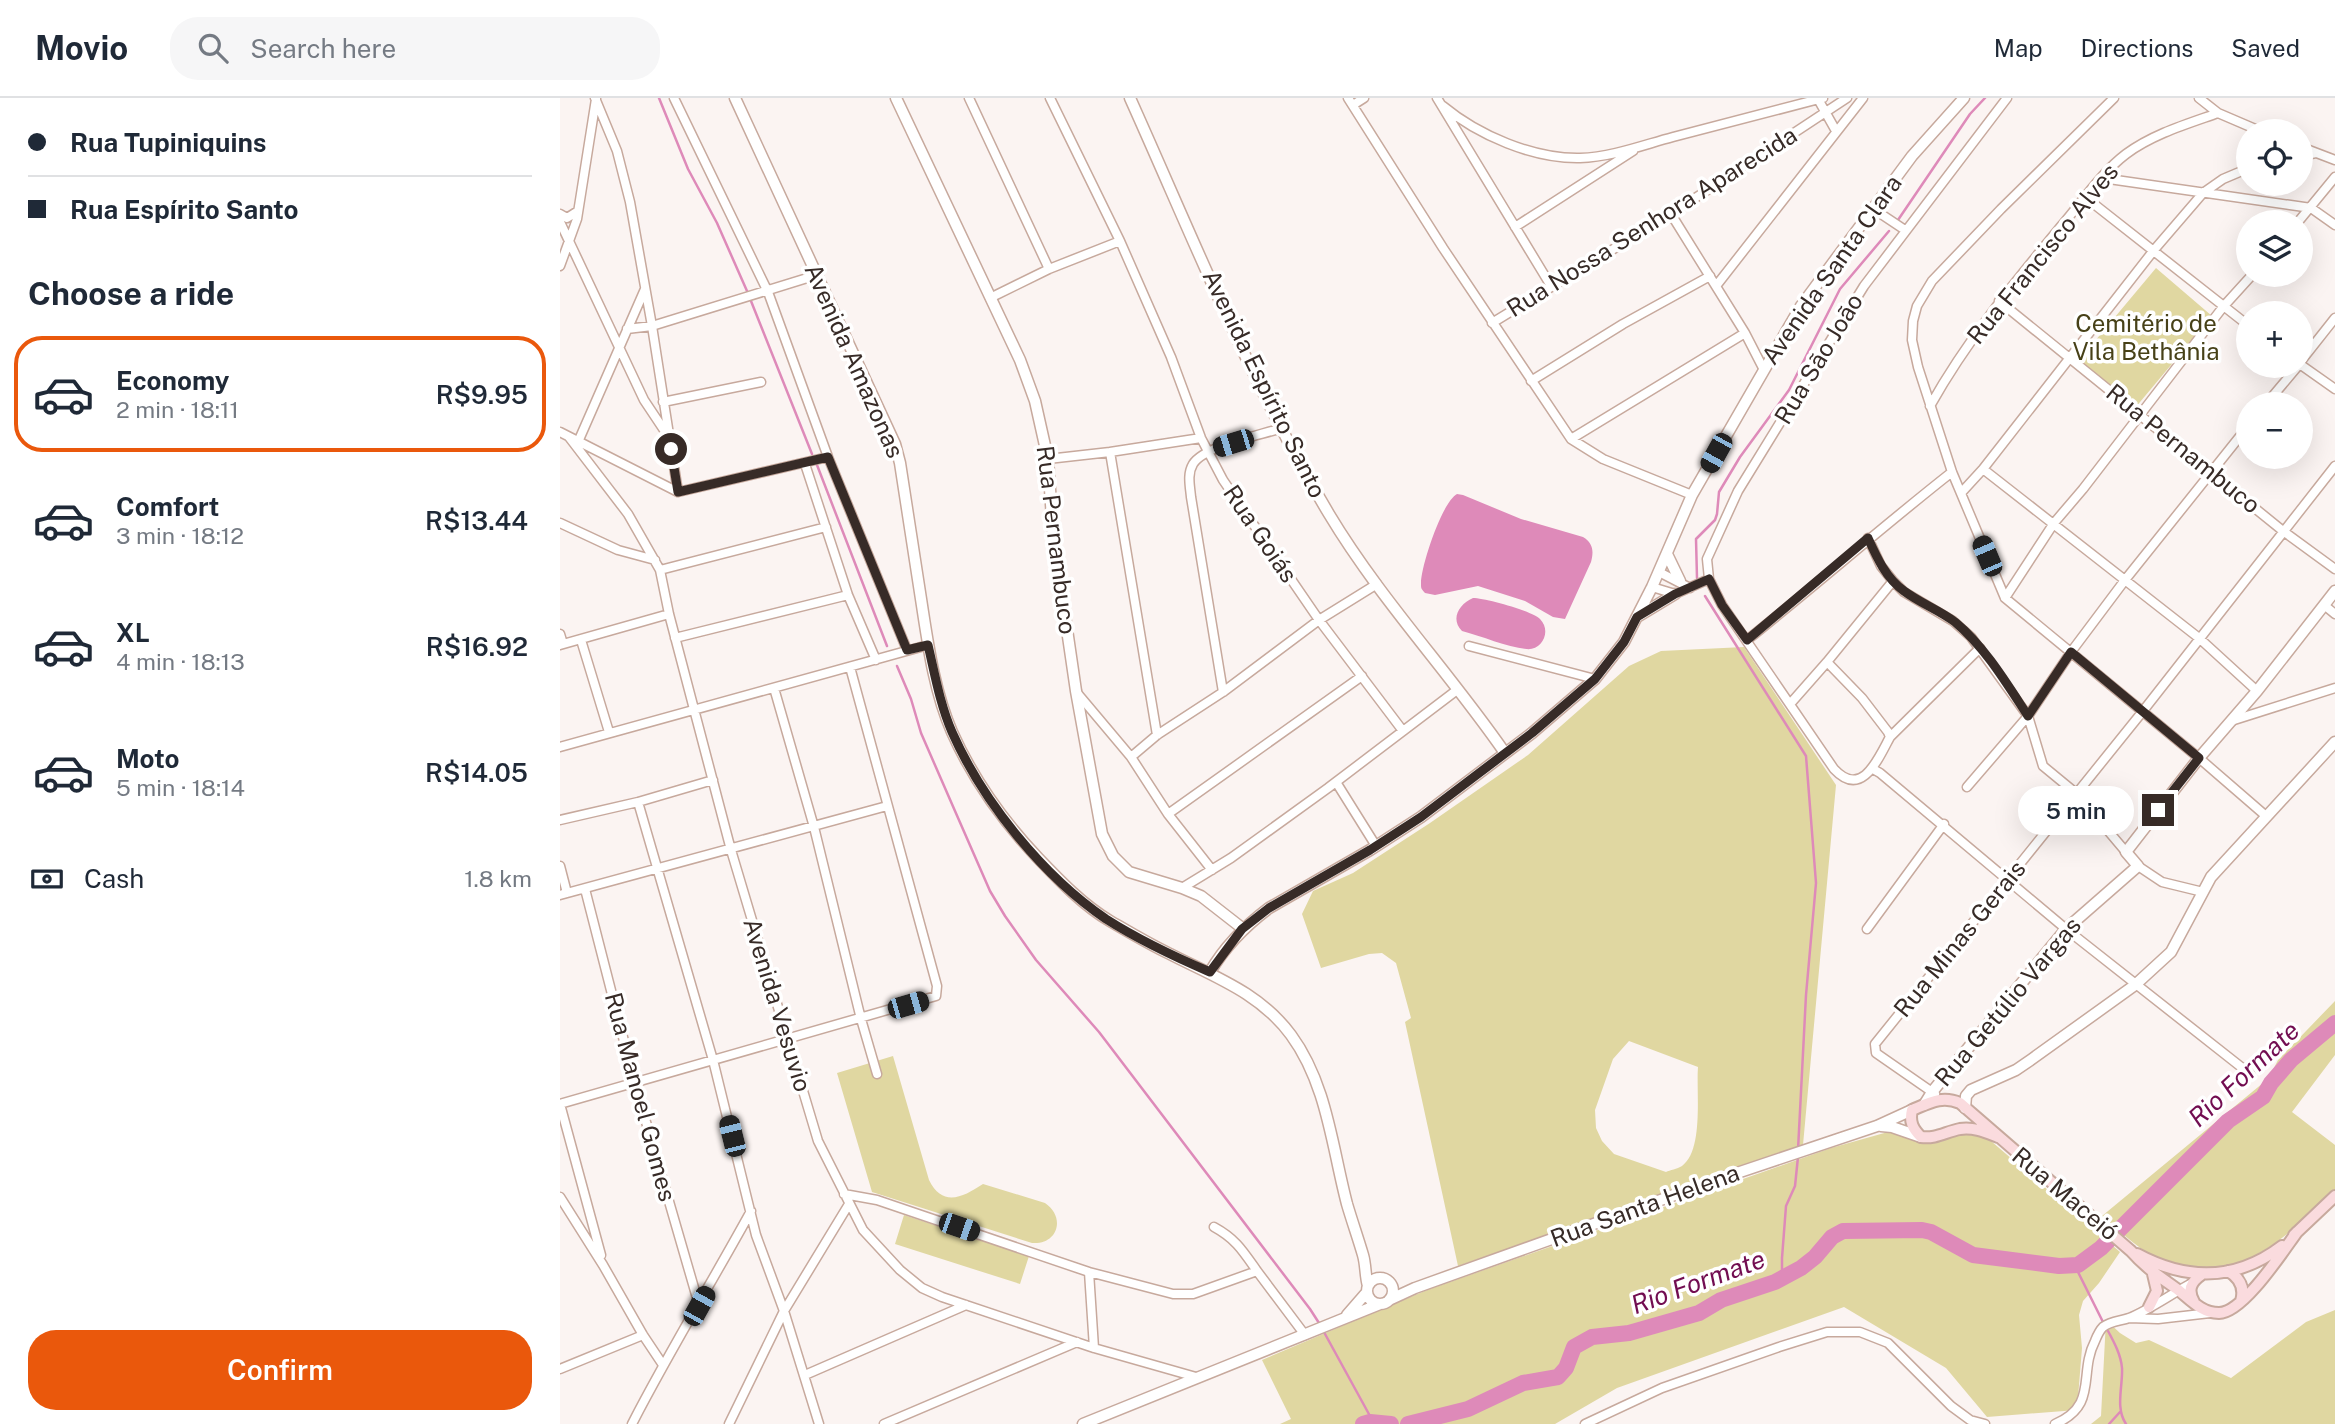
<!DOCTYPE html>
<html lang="en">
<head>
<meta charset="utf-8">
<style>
  :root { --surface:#fff; --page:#f6f6f7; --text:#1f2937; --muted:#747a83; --line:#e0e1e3; --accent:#ea580c }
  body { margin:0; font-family:"Public Sans",sans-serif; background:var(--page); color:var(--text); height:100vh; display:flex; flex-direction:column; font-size:26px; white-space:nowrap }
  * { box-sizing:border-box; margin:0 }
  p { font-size:23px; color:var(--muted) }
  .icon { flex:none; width:38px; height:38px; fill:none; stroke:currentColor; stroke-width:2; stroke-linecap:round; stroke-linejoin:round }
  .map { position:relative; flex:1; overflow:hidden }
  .sheet { display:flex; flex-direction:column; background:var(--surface); width:560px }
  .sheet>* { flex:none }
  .hud { display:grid; align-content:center; height:154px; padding:0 28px; background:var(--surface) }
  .controls { position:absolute; left:1676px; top:21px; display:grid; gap:14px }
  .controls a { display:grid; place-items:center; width:77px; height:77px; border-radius:50%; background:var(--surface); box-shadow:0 7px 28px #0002; font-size:35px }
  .end { position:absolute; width:32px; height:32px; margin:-16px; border:9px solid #372b27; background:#fff; box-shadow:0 0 0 4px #fff }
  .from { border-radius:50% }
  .bubble { position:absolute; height:49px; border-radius:24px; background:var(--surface); box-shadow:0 7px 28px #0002; font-size:23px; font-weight:600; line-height:49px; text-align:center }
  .car { position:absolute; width:21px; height:42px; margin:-21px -10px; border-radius:9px; box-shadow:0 0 5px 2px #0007; background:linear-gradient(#222 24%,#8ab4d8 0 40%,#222 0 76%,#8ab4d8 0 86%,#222 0) }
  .hud b { display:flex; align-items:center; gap:24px; height:66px; font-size:26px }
  .hud b+b { border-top:2px solid var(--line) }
  .hud i { width:18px; height:18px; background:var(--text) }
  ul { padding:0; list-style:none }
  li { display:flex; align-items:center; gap:21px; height:116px; margin:0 14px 10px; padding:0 14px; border:4px solid transparent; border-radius:28px }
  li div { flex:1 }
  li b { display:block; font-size:26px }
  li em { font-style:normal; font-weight:600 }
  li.selected { border-color:var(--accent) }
  li>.icon { width:63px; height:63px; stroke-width:1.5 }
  h2 { padding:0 28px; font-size:32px; line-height:84px }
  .pay { display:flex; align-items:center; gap:18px; height:77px; padding:0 28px; font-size:26px }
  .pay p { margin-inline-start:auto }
  .primary-button { display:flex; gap:14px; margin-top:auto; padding:14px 28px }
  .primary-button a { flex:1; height:80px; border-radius:28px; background:var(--accent); color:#fff; font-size:28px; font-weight:600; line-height:80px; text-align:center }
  header { display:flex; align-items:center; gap:42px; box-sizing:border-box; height:98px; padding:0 35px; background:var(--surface); border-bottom:2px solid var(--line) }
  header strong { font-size:33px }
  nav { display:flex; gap:38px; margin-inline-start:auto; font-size:24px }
  .search { width:490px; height:63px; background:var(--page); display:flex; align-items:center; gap:18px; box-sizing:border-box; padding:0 24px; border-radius:28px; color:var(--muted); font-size:26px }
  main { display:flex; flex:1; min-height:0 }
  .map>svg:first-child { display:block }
</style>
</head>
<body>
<header>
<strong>Movio</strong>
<div class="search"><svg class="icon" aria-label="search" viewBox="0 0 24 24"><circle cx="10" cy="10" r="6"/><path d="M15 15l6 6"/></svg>Search here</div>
<nav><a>Map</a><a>Directions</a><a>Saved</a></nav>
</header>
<main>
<section class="sheet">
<div class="hud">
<b><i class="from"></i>Rua Tupiniquins</b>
<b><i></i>Rua Espírito Santo</b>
</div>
<h2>Choose a ride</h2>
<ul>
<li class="selected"><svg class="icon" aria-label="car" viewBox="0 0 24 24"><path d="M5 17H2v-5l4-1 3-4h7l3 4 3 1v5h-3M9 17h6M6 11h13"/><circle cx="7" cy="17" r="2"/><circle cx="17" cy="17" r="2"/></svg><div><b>Economy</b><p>2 min · 18:11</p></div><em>R$9.95</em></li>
<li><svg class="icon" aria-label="car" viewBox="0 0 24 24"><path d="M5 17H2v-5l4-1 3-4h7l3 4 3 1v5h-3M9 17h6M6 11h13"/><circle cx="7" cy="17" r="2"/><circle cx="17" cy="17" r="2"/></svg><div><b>Comfort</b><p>3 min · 18:12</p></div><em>R$13.44</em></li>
<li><svg class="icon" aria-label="car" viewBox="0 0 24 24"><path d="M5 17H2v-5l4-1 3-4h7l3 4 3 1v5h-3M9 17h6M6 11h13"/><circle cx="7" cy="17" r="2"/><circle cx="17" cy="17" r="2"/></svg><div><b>XL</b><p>4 min · 18:13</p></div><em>R$16.92</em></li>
<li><svg class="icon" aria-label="car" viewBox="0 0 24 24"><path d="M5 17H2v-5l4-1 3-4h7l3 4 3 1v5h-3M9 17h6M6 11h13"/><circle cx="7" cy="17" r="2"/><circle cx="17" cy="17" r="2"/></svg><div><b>Moto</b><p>5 min · 18:14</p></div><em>R$14.05</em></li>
</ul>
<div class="pay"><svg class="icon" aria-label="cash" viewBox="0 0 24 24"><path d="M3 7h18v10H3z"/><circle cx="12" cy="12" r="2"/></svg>Cash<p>1.8 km</p></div>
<div class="primary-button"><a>Confirm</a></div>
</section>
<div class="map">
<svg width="1775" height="1326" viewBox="0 0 1775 1326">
  <rect width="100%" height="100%" fill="#fbf4f2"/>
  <path fill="#e0d7a1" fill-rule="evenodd" d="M1596,170L1652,218L1575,310L1519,262Z
    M1184,549L1276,687L1243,1047L898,1168L845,924L851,920L836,865L822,855L809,856L761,870L742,816L753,793L793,775L870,725L968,657L1069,568L1101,553ZM1069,943L1138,969C1136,994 1144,1052 1122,1068C1117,1071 1110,1072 1106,1074L1054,1056L1042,1043L1036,1030L1035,1012L1053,961Z
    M1775,903V957L1732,1014L1775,1047V1092C1732,1132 1693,1178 1629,1168C1612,1165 1597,1162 1583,1152C1569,1142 1555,1129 1542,1118L1709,980L1718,962Z
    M333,958L369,1082C383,1110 403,1099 423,1086L485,1105C506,1119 498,1147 472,1145L312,1094L277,975Z
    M1335,1032L1362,1045H1369L1400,1033L1424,1037L1560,1154L1539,1185L1523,1203L1519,1217L1522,1250L1517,1312L1427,1319L1386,1270L1284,1209L1057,1290L995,1326H720L731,1321L702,1262L867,1192L1271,1050Z
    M344,1117L469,1158L460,1186L335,1146Z
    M1775,1212V1326H1531L1541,1318L1546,1222L1560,1235L1576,1245L1589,1242L1671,1280L1746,1224Z"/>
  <path fill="#de8ab9" d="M897,396L903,397L961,421L1023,439C1033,445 1034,453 1031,464L1005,521L993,519L965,503L918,488L875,497L865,495C861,490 861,491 861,485C861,468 882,404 897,396Z
    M913,500C925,500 972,513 980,521C992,533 982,553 966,551C946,549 922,538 902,533C890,521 899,506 913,500Z"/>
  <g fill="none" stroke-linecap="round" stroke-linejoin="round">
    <path stroke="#de8ab9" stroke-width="2.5" d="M99,0L128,71L157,125L187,193L252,356
      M1338,122L1410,16L1425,0
      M257,367L327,548
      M1137,480L1136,441L1155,422L1157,416L1159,394L1180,359L1229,292L1280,191L1329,133
      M1145,498L1246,658L1256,785L1246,897L1238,1052
      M337,568L351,601L361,635L395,713L430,793L445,818L476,862L539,934L750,1211L759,1225L810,1318V1324
      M1515,1168L1543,1224
      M1222,1181V1160L1226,1108L1235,1088L1238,1059
      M1548,1233C1554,1244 1561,1257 1562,1270C1563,1288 1555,1310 1566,1326
      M1549,1326L1560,1314"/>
    <path stroke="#de8ab9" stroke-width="16" d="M803,1326L810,1324L831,1326
      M848,1326L908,1311L963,1285L998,1279L1006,1270L1014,1249L1032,1239L1069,1235L1139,1215L1161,1202L1215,1184L1241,1170L1255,1159L1272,1139L1283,1133L1362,1132L1371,1134L1413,1157L1499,1168L1518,1167L1541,1150L1668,1023L1703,999L1711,985L1731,962L1775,925"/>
    <defs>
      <path id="minor" d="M35,0L57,53L70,104L92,228L118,394
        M114,0L208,194L268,359L347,552
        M409,0L489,171
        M490,0L560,143L611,259L641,340L663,382L759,522L843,633
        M788,0L883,150L1011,341L1043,361L1132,397
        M877,0L991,188
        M1554,0L1441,111L1372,183L1357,208L1353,223L1352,242L1358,269L1392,374L1445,500L1639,660L1706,718
        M1639,0L1658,15L1700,33
        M1258,1L1276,33
        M793,7L804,0
        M883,8C918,37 973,61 1020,60C1052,59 1083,47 1113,39C1163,26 1213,13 1263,0
        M1741,49L1775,62
        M1741,58L1756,55
        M1542,80L1751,110L1775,127
        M1525,99L1689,228
        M1312,110L1345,132
        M0,116L7,120L18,113
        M1111,116L1185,235L1203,270
        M0,124L84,302L106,335
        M1738,124L1775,79
        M955,129L1073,53
        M0,168L17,121L36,1
        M1156,188L1303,0
        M430,200L489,171L560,143
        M1439,203L1723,433L1775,471
        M932,225L1111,116L1287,0
        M67,231L92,228L257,177
        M1741,263L1775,220
        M1741,267L1775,291
        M971,283L1063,226L1150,178
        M103,304L201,284
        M1706,306L1738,268
        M1370,308C1407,242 1454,185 1502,127C1522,104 1541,75 1566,56C1593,36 1627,26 1658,15
        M0,334L118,394L268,359
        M9,339L68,416L100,472L109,516L171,752L258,1043L303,1132L340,1172L362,1190L382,1199L534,1250L636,1279
        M1011,341L1185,235
        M18,344L85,191
        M550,354L597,637
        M488,361L550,354L641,340
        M245,366L288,497L316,562
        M1423,371L1639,540L1697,593
        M1401,395L1423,371L1594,152L1643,95L1663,81L1689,70
        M0,425L58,452L95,462
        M1308,440L1321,468L1333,483L1344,494L1393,523L1411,539L1468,618L1483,668L1517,696L1566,754
        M100,472L266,429
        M1099,474L1130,490
        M1092,489L1115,496L1149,481
        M1445,500L1494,425L1523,391L1663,209L1692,177
        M1764,507L1775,516
        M0,536L3,546
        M115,540L288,497
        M21,542L49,634
        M1187,542C1256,487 1322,429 1392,374
        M0,547L109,516
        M909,548L1035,581
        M1267,564L1333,483
        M214,590L254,729L301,921L317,976
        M663,594L631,399C630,388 627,376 633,366C644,348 701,337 722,330
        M518,596L571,659L608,716L652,772
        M1230,606L1267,564L1302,600L1328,634L1330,639C1318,661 1302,701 1274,671L1162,507L1149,481L1147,461L1178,393L1304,188L1447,0
        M1671,623L1775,590
        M1330,639L1420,550
        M0,649L368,547
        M571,659L597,637L663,594L759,522L817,486
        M1313,671L1320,675L1506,831L1690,976
        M776,684L816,748
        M1407,689L1468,618L1511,554L1565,482L1689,327
        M78,704L153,962L196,1137L224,1213L259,1326
        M608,716L802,578
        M0,722L78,704L153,682
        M0,768L7,795
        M1578,768L1602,784L1643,794
        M622,790L671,760L768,690L897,592
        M25,791L75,986L139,1207
        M0,797L327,708
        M1307,831L1384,726
        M1375,996L1316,955L1315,946L1583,613L1775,368
        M0,1006L376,898L377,888L290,569
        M0,1006L41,1157
        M284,1096L317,1102L529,1174
        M0,1099L43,1167L83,1237L103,1267
        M654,1129C676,1141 683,1153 697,1173
        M1569,1220L1598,1221L1650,1215
        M534,1250L529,1174L613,1196H633L697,1173L745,1237
        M0,1271L83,1237
        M245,1277L406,1207
        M72,1326C109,1254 152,1184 191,1113
        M169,1326L224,1213L289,1106
        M324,1326L517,1244
        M1025,1326L1102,1290L1219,1249L1267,1234H1300L1328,1245L1391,1308L1410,1322L1425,1326
        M1495,1326C1539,1307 1518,1276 1535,1243C1537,1238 1540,1232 1543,1229C1551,1223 1561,1223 1569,1220C1591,1211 1611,1196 1632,1185"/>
      <path id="tertiary" d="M175,0L335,346L340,365C347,410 354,456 361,501C368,546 374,593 392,634C413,681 443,723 478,760C500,783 523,807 550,823C569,834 589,846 610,856C655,879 700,895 731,937C767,986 772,1049 787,1106C792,1123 798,1140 803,1157C806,1167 805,1178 808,1188
        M336,0L460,262L475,303L488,361L493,436L516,593L542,736L553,758L569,774L622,790L641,798L682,830
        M570,0C633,140 690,284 769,416C820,501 889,574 945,655
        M1107,456L1120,483
        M1077,519L1115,496
        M650,874C665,848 685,828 709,810L810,752L861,719L972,635L1035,581L1064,544L1092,489L1132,397L1241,208L1352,58L1404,0
        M1364,1007L1372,994L1506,831L1578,768L1566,754L1639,660L1697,593L1775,493
        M1405,1010L1406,998L1411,992L1456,972L1472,961L1575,887L1611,854L1651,779L1775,644
        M1321,1028L1332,1029L1361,1039
        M807 1193a13 13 0 1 1 26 0a13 13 0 1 1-26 0Z
        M829,1202L855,1190L1162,1080L1317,1028L1352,1012
        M787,1217L807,1194
        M523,1326L820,1206"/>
      <path id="secondary" d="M1438,1039C1425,1034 1414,1029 1400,1031C1385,1034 1376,1041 1361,1039C1353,1031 1349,1024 1352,1012C1369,1005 1382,997 1400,1005L1571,1153C1585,1169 1600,1179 1617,1191C1630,1201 1641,1215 1659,1215C1683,1215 1723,1153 1737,1134
        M1734,1137L1775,1098
        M1577,1156C1627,1183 1676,1183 1722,1148
        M1668,1173C1680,1180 1685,1190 1681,1203
        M1634,1204C1627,1192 1631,1184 1641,1177
        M1589,1209L1597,1193L1593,1176"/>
    </defs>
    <use href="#minor" stroke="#c7a99d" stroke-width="11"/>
    <use href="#tertiary" stroke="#c7a99d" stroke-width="13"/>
    <use href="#secondary" stroke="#c7a99d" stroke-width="14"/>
    <use href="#minor" stroke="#fff" stroke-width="8"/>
    <use href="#tertiary" stroke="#fff" stroke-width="10"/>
    <use href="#secondary" stroke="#fadbde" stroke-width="10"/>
  </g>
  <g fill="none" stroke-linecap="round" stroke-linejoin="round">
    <path stroke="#372b27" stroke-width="9" d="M111,351L118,394L268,359L347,552L368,547C375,577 380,606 392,634C423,704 483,778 546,821C579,842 615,859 650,874L682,831L709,810L810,752L861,719L972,635L1035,581L1064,544L1077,519L1115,496L1149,481L1162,507L1187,542L1308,440C1317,460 1326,480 1344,493C1360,505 1379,512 1395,524C1425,549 1447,586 1468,618L1511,554L1639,660L1598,712"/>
  </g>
  <g text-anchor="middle" stroke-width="7" stroke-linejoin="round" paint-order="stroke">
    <g font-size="24" fill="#372b27" stroke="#fff">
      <text transform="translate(1092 124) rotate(-32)" y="8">Rua Nossa Senhora Aparecida</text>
      <text transform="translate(1483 156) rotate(-51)" y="8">Rua Francisco Alves</text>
      <text transform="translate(1272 172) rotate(-55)" y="8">Avenida Santa Clara</text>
      <text transform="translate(1259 261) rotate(-59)" y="8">Rua São João</text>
      <text transform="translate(294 263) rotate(66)" y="8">Avenida Amazonas</text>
      <text transform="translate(704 286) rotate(64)" y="8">Avenida Espírito Santo</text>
      <text transform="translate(1623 351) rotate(39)" y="8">Rua Pernambuco</text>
      <text transform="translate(700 436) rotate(56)" y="8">Rua Goiás</text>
      <text transform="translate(496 442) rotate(83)" y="8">Rua Pernambuco</text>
      <text transform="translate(1400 841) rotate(-51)" y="8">Rua Minas Gerais</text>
      <text transform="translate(1448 904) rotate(-50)" y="8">Rua Getúlio Vargas</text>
      <text transform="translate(217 907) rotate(73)" y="8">Avenida Vesuvio</text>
      <text transform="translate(80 999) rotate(75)" y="8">Rua Manoel Gomes</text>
      <text transform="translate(1505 1096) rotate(40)" y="8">Rua Maceió</text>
      <text transform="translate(1085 1108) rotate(-20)" y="8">Rua Santa Helena</text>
    </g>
    <g font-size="24" fill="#474118" stroke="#fff">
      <text x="1586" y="234">Cemitério de<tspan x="1586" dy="28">Vila Bethânia</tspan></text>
    </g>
    <g font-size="26" font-style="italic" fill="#720d51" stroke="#fff">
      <text transform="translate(1684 976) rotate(-43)" y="9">Rio Formate</text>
      <text transform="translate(1138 1184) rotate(-20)" y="9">Rio Formate</text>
    </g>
  </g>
</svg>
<div class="controls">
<a><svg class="icon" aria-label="locate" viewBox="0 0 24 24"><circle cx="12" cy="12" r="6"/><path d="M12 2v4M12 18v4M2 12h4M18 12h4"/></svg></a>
<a><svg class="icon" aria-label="layers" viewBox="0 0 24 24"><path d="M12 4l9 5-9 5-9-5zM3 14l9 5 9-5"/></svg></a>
<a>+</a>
<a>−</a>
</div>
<i class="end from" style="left:111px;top:351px"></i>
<i class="end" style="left:1598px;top:712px"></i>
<div class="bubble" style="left:1458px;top:688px;width:116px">5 min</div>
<i class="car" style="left:673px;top:345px;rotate:253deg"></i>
<i class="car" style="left:1156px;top:355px;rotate:209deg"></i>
<i class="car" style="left:1427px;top:458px;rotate:337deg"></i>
<i class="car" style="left:348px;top:907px;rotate:74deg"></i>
<i class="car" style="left:172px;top:1038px;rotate:346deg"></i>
<i class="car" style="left:399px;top:1129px;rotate:109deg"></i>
<i class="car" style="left:139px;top:1208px;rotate:29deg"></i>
</div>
</main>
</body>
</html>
